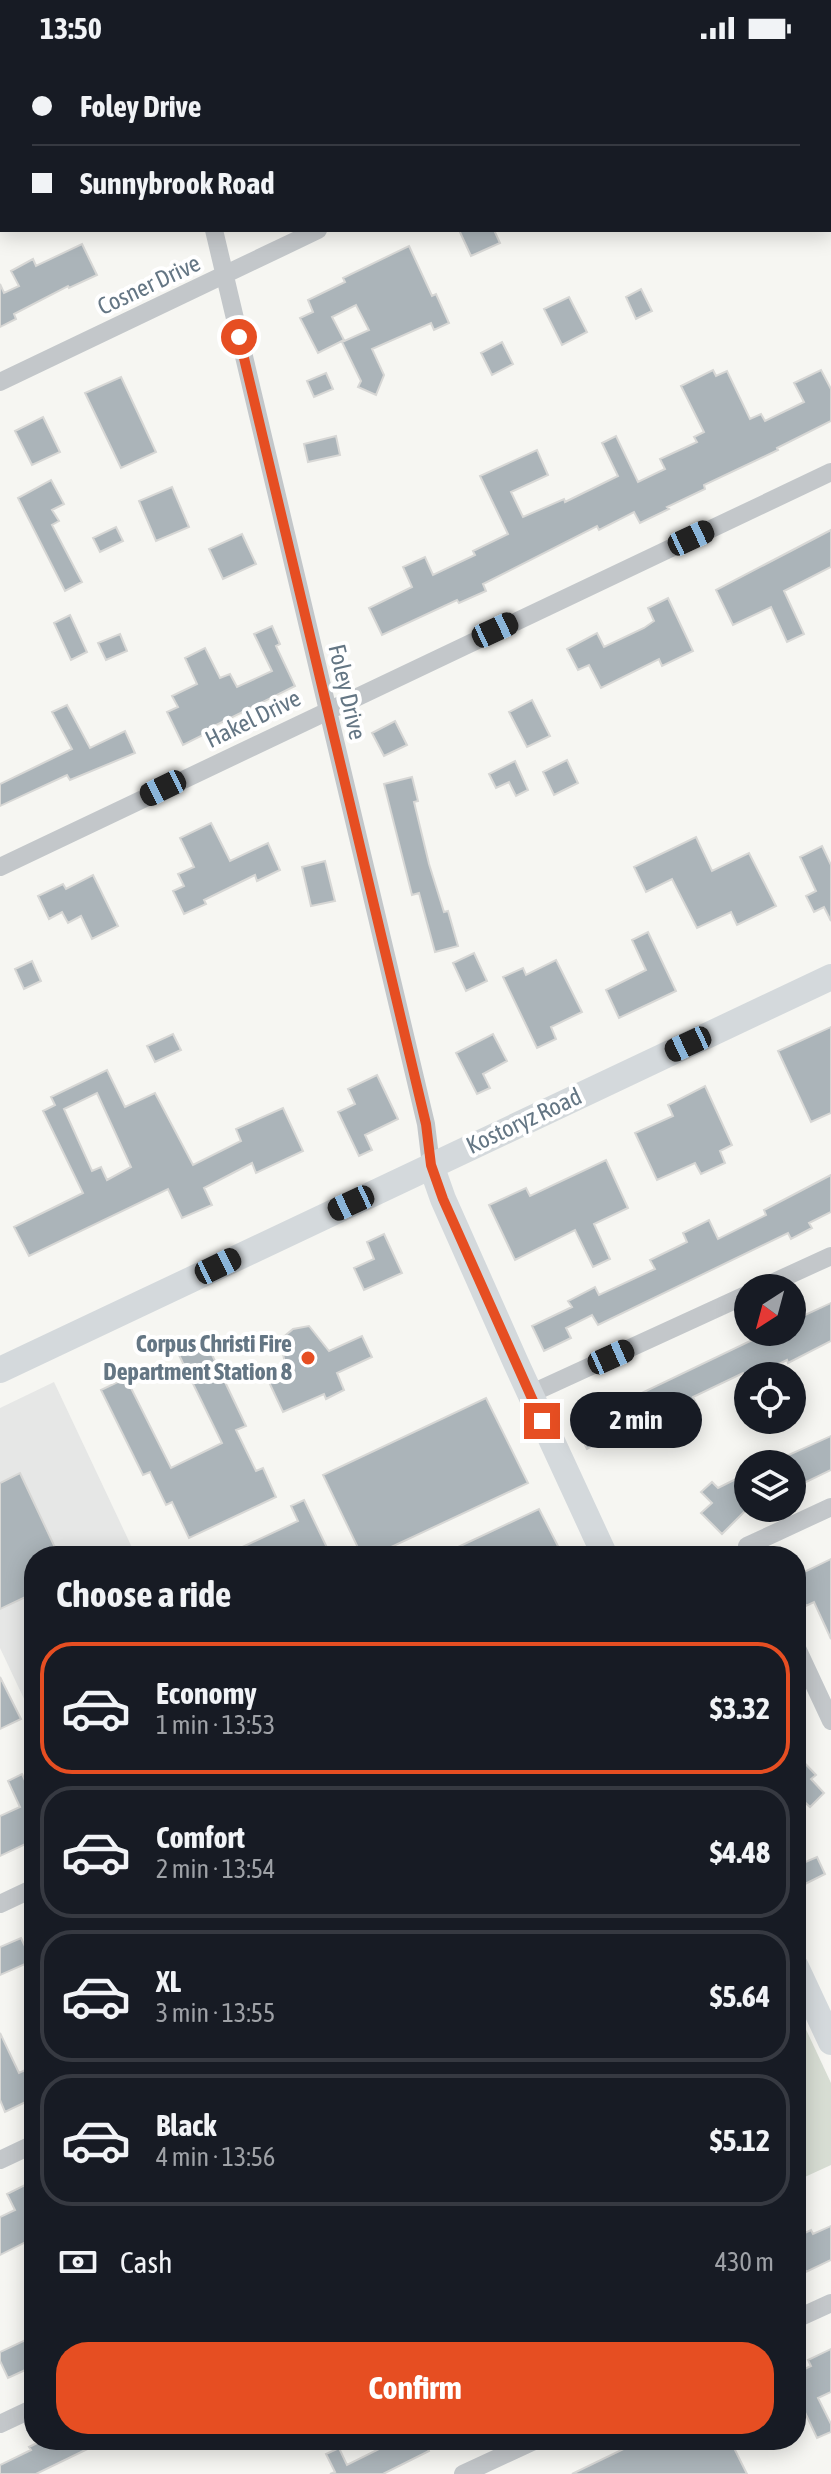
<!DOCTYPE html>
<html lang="en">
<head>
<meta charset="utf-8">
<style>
  :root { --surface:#171b24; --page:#242831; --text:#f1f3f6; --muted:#9ea1a6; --line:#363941; --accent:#e64e22 }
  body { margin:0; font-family:"Asap Condensed",sans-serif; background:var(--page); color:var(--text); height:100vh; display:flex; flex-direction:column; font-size:30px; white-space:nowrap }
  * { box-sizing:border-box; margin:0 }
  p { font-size:26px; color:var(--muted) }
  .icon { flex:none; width:44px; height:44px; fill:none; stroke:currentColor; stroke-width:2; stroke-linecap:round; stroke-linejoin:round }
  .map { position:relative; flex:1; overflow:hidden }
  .side { position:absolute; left:24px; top:1490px; width:782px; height:904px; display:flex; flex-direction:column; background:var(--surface); border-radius:32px; box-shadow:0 4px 20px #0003 }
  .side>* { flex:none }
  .hud { position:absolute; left:0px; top:0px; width:832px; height:176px; box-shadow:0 4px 20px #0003; display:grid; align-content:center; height:176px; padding:0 32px; background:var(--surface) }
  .needle { width:52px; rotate:216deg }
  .buttons { position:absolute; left:734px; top:1218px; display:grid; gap:16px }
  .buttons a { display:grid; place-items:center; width:72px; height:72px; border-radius:50%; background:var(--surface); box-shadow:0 4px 20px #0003; font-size:40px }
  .end { position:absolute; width:36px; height:36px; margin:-18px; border:10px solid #e64e22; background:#fff; box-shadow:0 0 0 4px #fff }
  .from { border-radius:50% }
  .bubble { position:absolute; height:56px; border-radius:28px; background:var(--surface); box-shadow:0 4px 20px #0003; font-size:26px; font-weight:700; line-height:56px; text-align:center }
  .car { position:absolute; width:24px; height:48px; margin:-24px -12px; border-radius:10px; box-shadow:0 0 6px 2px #0007; background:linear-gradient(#222 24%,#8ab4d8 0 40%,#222 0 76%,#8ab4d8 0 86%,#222 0) }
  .hud b { display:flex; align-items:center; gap:28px; height:76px; font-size:30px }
  .hud b+b { border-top:2px solid var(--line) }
  .hud i { width:20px; height:20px; background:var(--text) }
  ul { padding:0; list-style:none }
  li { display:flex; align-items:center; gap:24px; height:132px; margin:0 16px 12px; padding:0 16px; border:4px solid var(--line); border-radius:32px }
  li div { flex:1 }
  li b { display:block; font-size:30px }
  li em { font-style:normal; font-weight:700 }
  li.on { border-color:var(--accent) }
  li>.icon { width:72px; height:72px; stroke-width:1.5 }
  h2 { padding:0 32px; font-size:36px; line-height:96px }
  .pay { display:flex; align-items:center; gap:20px; height:88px; padding:0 32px; font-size:30px }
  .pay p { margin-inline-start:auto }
  .action { display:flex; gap:16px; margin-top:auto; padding:16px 32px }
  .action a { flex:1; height:92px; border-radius:32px; background:var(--accent); color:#fff; font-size:32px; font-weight:700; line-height:92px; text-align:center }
  .status { display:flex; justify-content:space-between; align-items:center; height:56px; padding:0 40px; background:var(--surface); direction:ltr }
  .status svg { height:22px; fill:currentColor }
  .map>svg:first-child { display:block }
</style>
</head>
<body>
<div class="status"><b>13:50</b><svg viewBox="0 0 49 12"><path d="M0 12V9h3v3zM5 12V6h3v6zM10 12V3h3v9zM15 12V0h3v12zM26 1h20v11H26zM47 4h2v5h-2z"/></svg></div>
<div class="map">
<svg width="831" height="2418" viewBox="0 0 831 2418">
  <rect width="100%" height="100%" fill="#f6f6f2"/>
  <path fill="#e6e7e6" d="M54,1326L136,1500H34V1664L0,1592V1352Z"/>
  <path fill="#d7ddd3" d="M796,1952L831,2027V2109L796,2125Z"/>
  <path fill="#abb4b9" stroke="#d7d7d5" stroke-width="2" fill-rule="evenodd" d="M459,174H494L500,187L471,200Z
    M82,188L97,219L69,232L68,230L14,258L16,263L0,271V228L4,237L19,230L11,215L33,203L36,210Z
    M409,190L432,240L436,238L449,267L434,274L431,267L372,293L384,319L376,339L358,331L361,325L342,286L369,274L356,249L332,261L344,284L318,297L300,262L313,256L308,244L345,226L343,222Z
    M641,233L652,255L636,263L626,241Z
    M569,241L587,276L562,289L544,253Z
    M502,286L513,308L492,319L481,297Z
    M713,314L716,320L727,315L750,363L761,358L765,365L804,346L794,327L821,314L831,333V365L777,392L778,394L704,429L705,433L667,451L669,453L640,467L634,456L599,474L597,470L483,528L486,535L459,547L457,544L382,579L369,552L412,531L403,511L425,501L433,519L475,499L473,495L508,478L480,420L537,394L548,419L511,436L523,461L564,443L565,446L618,420L602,387L616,380L638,426L665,413L660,403L697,386L694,381L704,376L681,330Z
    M326,317L333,333L314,341L307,325Z
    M121,321L156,396L121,412L85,337Z
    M43,361L60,396L32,409L15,375Z
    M336,380L340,399L308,406L304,388Z
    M51,424L64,448L52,454L59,465L52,469L82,526L65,535L18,442Z
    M172,431L189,471L156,485L139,445Z
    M116,471L123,485L100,496L93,482Z
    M831,474V511L784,535L804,578L787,586L771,551L733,569L716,534Z
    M242,478L256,508L223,523L209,493Z
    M668,542L693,595L662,610L659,603L601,632L589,609L578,614L567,593L597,577L604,591L644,572L654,565L648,552Z
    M70,559L87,596L71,604L54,567Z
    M272,570L280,588L276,590L295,630L212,671L213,674L183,689L167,656L178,651L172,640L197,628L185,602L205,592L220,622L230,618L237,631L272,615L254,578Z
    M120,578L127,595L106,604L98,587Z
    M532,644L550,680L527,691L509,656Z
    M67,649L90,692L125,675L135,697L70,724L67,719L0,750V728L72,693L52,656Z
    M395,665L407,689L384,700L372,677Z
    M567,704L578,727L554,739L543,716Z
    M515,705L528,734L516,740L509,726L496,732L489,718Z
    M412,721L418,745L414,746L429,808L444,856L448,855L458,890L435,896L419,837L412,839L384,728Z
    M211,767L230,805L268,787L280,814L257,825L255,819L204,844L206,848L184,858L173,835L184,830L178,818L194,811L180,782Z
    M696,781L712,815L749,797L776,850L737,869L731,856L697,872L672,823L646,836L634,811Z
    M822,790L831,809V865L824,851L814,856L806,840L816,835L800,801Z
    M325,805L335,845L311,850L302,811Z
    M93,819L118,870L92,883L81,860L68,867L62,856L49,863L38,840L63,828L66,833Z
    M648,876L676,935L619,962L606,934L646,914L632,884Z
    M474,897L487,925L466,935L453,907Z
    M556,904L582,956L551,971L556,983L537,992L503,921L523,912L526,919Z
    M32,905L41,925L24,933L15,913Z
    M831,971V1057L811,1066L778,995Z
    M173,978L181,994L155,1006L147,990Z
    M493,978L507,1005L483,1018L490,1032L477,1038L456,997Z
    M107,1014L125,1051L155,1037L193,1109L241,1085L236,1073L283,1052L303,1095L256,1117L252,1107L204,1132L212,1149L182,1162L168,1133L29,1200L14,1171L83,1137L43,1055L55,1049L51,1041ZM97,1037L131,1111L107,1124L101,1111L92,1115L64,1053Z
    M377,1019L398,1063L365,1079L372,1094L359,1100L338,1056L355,1048L348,1033Z
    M705,1030L732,1089L720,1095L725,1107L701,1118L695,1107L657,1124L635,1077L673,1060L668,1049Z
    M606,1104L628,1152L594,1168L610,1203L593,1211L575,1174L515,1204L489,1149L526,1132L530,1140Z
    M831,1119V1156L809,1167L812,1172L791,1183L788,1177L598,1269L592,1259L566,1272L571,1282L544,1295L532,1270L572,1251L568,1245L595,1231L599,1239L655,1213L650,1204L687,1186L683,1177L709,1164L718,1183L766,1159L764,1154Z
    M384,1178L402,1217L364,1234L354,1212L374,1203L367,1186Z
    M831,1247V1285L788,1307L787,1304L754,1320H748L746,1324L743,1317L693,1341L699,1353L669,1368L668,1365L629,1383L625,1373L587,1393L575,1369L769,1276H792V1265Z
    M309,1270L329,1295L362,1280L372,1301L337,1317L344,1334L326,1343L324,1338L283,1356L268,1324L284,1317L281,1313L286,1312L280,1284L293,1273Z
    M205,1284L246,1370L236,1374L256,1415L263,1412L276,1441L189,1482L172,1446L166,1449L150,1416L143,1419L101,1334L126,1322L171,1412L222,1387L178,1297Z
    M486,1342L528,1427L372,1500H362L323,1419Z
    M831,1380V1414L798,1430L792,1418V1408H787L784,1401Z
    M20,1417L59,1500H34V1537L0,1553V1427Z
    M748,1417V1452L722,1478L701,1457L712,1447L701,1436L712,1426L718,1432Z
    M304,1444L331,1500H315L312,1493L297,1500H223L298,1465L291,1450Z
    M539,1453L563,1500H439Z
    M831,1503V1583L814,1546L806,1550L796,1529V1520Z
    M0,1621L21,1663L0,1673Z
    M796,1698L816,1719L811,1723L824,1737L810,1751L796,1738Z
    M22,1718L34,1744V1784L0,1800V1760L20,1751L8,1725Z
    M817,1801L825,1818L803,1829L796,1810Z
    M21,1882L32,1905L0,1919V1891Z
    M0,1977L19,2017L34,2010V2042L5,2056L0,2044Z
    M27,2128L34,2141V2182L0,2199V2161L15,2154L7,2138Z
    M831,2170V2204L806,2216L796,2194V2181L811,2174L813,2178Z
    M34,2280V2310L8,2322L0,2305V2296Z
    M831,2293V2336L818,2342L831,2368V2376L817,2382L802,2350L796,2352V2317L811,2310L808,2304Z
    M43,2384H106L36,2418H0V2409L31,2394L29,2391Z
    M397,2384H424L429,2395L383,2418H330L335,2416L326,2398L339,2392L347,2409Z
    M642,2384H730L747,2418H572Z"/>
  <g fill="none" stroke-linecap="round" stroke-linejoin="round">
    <path stroke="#c3c7ca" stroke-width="18" d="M168,0V2
      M676,2L680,0
      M214,174L426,1068L431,1109
      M0,326L318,174
      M0,811L831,416
      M761,1232L831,1200
      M530,1338L748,1238
      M751,1500L747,1490L831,1451
      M796,1590L831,1665
      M0,1848L34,1832
      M0,2104L34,2088
      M796,2263L831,2247
      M0,2368L34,2352
      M463,2418L536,2384"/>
    <path stroke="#d4d9dc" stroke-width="26" d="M431,1109L443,1143L516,1307L605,1500
      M0,1314L831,921
      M796,1911L831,1986"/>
  </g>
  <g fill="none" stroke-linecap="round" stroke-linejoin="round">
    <path stroke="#e64e22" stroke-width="10" d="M239,281L426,1068L431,1109L443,1143L542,1365"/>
  </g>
  <circle fill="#e64e22" stroke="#fff" stroke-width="3" cx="308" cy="1302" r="8"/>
  <g text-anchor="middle" stroke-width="8" stroke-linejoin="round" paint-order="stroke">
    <g font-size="24" fill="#647684" stroke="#fff">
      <text transform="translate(149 229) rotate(-25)" y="8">Cosner Drive</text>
      <text transform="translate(347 636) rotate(77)" y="8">Foley Drive</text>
      <text transform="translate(253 663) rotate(-26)" y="8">Hakel Drive</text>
      <text transform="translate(524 1065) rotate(-25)" y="8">Kostoryz Road</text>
    </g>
    <g font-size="24" font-weight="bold" fill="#647684" stroke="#fff" text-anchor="end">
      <text x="292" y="1296">Corpus Christi Fire<tspan x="292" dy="28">Department Station 8</tspan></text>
    </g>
  </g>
</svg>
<div class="buttons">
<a><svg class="needle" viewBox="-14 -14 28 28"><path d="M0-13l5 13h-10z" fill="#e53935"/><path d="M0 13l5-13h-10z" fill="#9ea1a6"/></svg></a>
<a><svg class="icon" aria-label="locate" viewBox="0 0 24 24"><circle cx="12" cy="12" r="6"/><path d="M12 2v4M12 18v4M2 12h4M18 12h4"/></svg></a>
<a><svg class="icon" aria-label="layers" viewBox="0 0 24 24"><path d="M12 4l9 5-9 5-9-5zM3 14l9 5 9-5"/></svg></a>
</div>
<i class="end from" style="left:239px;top:281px"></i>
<i class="end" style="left:542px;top:1365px"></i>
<div class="bubble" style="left:570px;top:1336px;width:132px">2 min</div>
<i class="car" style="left:691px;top:482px;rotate:65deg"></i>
<i class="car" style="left:495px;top:574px;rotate:65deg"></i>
<i class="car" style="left:163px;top:732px;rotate:244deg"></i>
<i class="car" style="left:688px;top:988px;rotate:245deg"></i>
<i class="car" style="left:351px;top:1147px;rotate:245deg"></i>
<i class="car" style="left:218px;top:1210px;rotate:64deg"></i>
<i class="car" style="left:611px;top:1301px;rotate:66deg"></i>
<div class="hud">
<b><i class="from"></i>Foley Drive</b>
<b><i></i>Sunnybrook Road</b>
</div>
<section class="side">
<h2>Choose a ride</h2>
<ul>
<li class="on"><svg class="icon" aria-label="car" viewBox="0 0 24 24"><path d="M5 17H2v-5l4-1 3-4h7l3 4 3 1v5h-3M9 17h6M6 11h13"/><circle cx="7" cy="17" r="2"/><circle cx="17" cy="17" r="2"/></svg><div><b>Economy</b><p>1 min · 13:53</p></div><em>$3.32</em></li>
<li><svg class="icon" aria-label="car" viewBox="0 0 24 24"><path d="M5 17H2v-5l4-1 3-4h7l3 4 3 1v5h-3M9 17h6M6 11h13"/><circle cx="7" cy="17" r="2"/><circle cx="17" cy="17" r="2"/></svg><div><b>Comfort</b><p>2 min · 13:54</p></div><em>$4.48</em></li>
<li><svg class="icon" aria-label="car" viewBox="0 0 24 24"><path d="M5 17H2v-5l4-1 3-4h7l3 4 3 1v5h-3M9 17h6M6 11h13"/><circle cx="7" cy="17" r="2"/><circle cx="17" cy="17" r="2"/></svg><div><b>XL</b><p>3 min · 13:55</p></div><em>$5.64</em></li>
<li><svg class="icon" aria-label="car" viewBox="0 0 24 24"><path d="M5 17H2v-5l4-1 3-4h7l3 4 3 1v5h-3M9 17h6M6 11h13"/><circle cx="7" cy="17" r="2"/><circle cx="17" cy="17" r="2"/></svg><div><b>Black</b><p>4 min · 13:56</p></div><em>$5.12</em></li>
</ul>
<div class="pay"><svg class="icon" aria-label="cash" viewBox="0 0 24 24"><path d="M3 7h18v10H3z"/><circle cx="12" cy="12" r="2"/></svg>Cash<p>430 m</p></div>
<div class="action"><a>Confirm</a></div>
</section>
</div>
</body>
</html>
